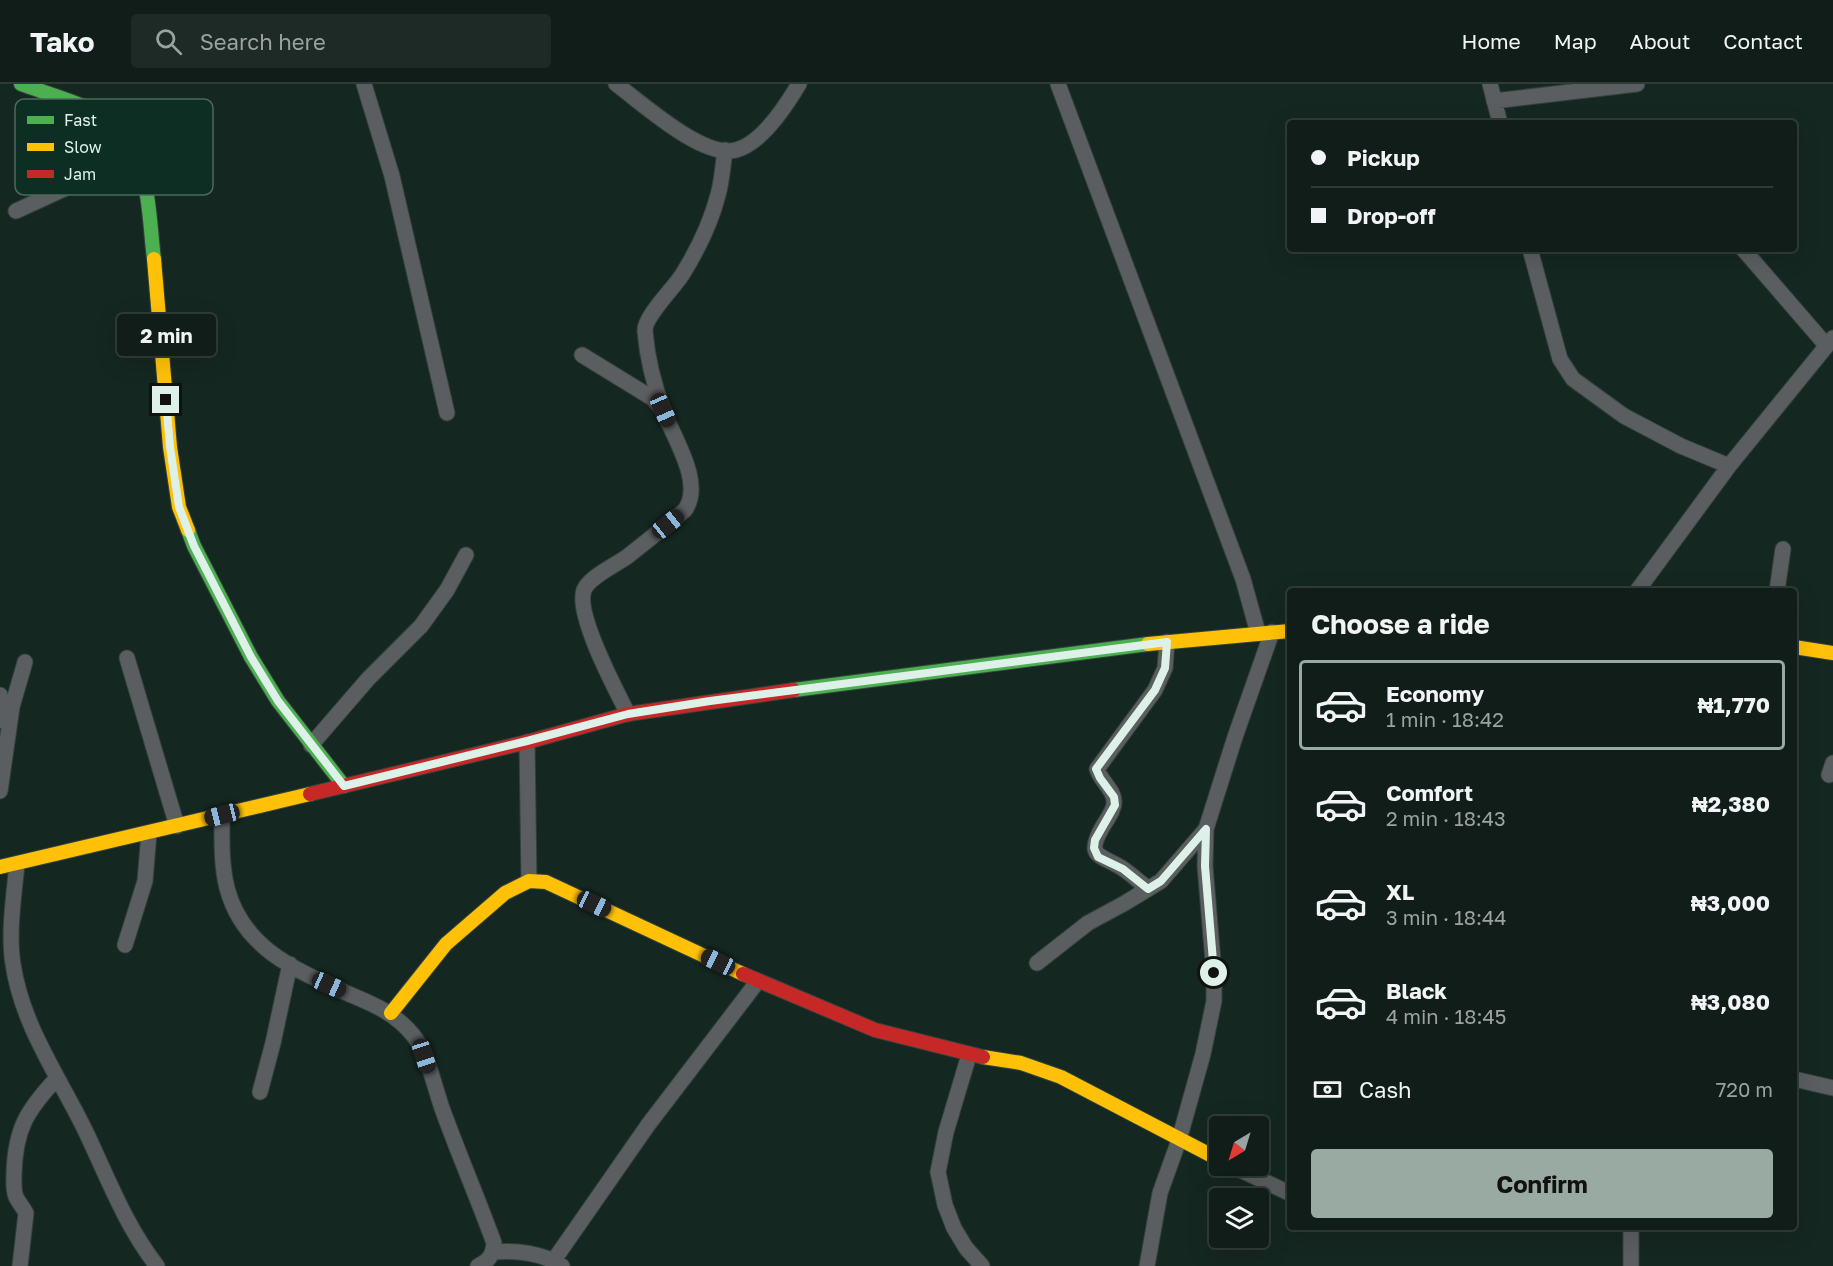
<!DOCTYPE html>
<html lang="en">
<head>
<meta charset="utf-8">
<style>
  :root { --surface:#101d19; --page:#1e2a26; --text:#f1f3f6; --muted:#9ca2a2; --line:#303b38; --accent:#98aaa2 }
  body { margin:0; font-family:"Golos Text",sans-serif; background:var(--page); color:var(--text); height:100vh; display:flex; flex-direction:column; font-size:22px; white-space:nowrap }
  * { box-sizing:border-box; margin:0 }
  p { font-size:20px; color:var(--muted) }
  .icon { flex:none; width:33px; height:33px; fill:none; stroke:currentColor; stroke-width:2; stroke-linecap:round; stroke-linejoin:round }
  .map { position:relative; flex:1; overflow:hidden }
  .panel { position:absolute; left:1287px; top:504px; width:510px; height:642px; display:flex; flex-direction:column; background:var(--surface); border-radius:6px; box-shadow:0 6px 24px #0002,0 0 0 2px var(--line) }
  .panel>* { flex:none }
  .guide { position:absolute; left:1287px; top:36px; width:510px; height:132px; border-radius:6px; box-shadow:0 6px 24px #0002,0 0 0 2px var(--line); display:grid; align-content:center; height:132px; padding:0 24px; background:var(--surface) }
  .needle { width:39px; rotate:218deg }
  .tools { position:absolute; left:1209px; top:1032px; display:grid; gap:12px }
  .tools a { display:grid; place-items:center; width:60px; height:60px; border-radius:6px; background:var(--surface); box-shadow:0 6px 24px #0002,0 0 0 2px var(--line); font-size:30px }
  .end { position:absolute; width:27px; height:27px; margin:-14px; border:8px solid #def1e8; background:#111; box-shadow:0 0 0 3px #111 }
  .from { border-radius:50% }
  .bubble { position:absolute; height:42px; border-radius:6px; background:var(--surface); box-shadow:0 6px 24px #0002,0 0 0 2px var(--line); font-size:20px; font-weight:700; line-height:42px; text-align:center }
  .car { position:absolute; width:18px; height:36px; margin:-18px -9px; border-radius:8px; box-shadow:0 0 4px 2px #0007; background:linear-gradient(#222 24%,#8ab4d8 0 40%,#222 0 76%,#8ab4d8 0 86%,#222 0) }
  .guide b { display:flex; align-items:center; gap:21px; height:57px; font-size:22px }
  .guide b+b { border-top:2px solid var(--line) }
  .guide i { width:15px; height:15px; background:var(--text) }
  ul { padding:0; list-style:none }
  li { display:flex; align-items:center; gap:18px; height:90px; margin:0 12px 9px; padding:0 12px; border:3px solid transparent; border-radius:6px }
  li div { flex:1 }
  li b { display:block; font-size:22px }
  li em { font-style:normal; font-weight:700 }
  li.on { border-color:var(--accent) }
  li>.icon { width:54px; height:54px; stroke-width:1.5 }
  h2 { padding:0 24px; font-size:27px; line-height:72px }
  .pay { display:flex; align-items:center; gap:15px; height:66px; padding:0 24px; font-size:22px }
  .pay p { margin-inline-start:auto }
  .action { display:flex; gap:12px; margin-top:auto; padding:12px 24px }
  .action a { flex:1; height:69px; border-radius:6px; background:var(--accent); color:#111; font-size:24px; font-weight:700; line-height:69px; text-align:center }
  header { display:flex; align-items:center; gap:36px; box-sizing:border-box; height:84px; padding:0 30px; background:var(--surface); border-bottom:2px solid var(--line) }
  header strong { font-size:28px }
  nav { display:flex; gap:33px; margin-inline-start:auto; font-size:21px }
  .search { width:420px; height:54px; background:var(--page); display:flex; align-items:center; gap:15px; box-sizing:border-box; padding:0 21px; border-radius:6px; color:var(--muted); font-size:22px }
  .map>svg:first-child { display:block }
</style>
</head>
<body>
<header>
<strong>Tako</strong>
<div class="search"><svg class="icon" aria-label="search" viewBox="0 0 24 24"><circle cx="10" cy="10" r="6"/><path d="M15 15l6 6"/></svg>Search here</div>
<nav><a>Home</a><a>Map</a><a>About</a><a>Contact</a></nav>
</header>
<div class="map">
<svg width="1833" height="1182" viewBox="0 0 1833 1182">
  <rect width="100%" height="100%" fill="#152721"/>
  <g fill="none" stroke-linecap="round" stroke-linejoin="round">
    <defs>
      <path id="street" d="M364,0L392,92L447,329
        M616,0C642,19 703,75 736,66C762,59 786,22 799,0
        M1058,0L1243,495L1258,549
        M1490,0L1500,39
        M1494,17L1637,0
        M16,127L138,71
        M1530,165L1560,275L1573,295L1624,332L1681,362L1729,382
        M1743,165L1826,261
        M582,271L652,314L663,326
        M1637,507L1729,382L1833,254
        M1777,507L1783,465
        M127,574L177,742
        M0,611L5,638
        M628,630C616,606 575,530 584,506C589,493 616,481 628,472C647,457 666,442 685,426C704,399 674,355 664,328C655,304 647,273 645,247C644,233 673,205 682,191C697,167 711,138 718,111C722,97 723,81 725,66
        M527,658L529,797
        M311,661L368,595L421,542L447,506L466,471
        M1829,691L1833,679
        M0,707L12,623L25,578
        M222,731C222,755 221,780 227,804C243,865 296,886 349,910C375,921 395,929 413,951C429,971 434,1003 443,1027C459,1071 478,1115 494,1159C493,1171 489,1177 478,1182
        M17,780C14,811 8,849 13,880C22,941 58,991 85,1046C107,1092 125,1141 157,1182
        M1148,805C1140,798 1131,790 1122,784C1099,770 1085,773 1103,742C1107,735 1115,725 1114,717C1114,706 1100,696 1097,685L1155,606L1165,584L1167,558
        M125,861L145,797L149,749
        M1037,879L1088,839L1125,819L1161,797L1206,745
        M969,971L946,1048L938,1088L945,1121L954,1144L966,1164L982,1182
        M1794,995L1833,1004
        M260,1008L273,959L290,880
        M1232,1082L1289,1109
        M493,1168C516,1166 543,1169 562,1182
        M554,1176L648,1041L758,897
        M20,1182L26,1129C23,1123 19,1119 16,1113C13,1106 14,1097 14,1090C15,1045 27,1026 57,994
        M1147,1182L1160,1109L1179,1056L1203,970L1214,917V889L1205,782L1206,745L1235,653L1272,548
        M1631,1182V1143"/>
      <path id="fast" d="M21,0C45,9 92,22 111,37C151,68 148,129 154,175
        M188,446L194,462L251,573L278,617L344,702
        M794,606L1148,560"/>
      <path id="slow" d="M154,175L170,363L179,423L188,446
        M1148,560L1290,547
        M1794,563L1833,569
        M0,783L310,710
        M391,929L446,860L505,809L529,797L546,798L743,890
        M983,973L1021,979L1061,993L1220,1076"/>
      <path id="jam" d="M310,710L527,658L628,630L794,606
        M743,890L875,946L983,973"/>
    </defs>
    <use href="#street" stroke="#33423c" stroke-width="17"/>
    <use href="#fast" stroke="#33423c" stroke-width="16"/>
    <use href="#slow" stroke="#33423c" stroke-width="16"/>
    <use href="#jam" stroke="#33423c" stroke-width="16"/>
    <use href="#street" stroke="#5b5e60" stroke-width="15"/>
    <use href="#fast" stroke="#4caf50" stroke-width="14"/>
    <use href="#slow" stroke="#ffc107" stroke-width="14"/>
    <use href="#jam" stroke="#c62828" stroke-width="14"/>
  </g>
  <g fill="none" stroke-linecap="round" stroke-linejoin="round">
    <path stroke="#def1e8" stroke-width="8" d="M166,316L170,363L179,423L194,462L251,573L278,617L344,702L527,657L628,630L710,617L1167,558L1165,584L1155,606L1096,685L1100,694L1114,713L1115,721L1095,756L1094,764L1098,773L1123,785L1148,805L1161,797L1206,745L1205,782L1214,889"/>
  </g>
  <rect x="15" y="15" width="198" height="96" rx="9" fill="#0d2f23" stroke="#4c695e" stroke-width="1.5"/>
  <rect x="27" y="32" width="27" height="8" fill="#4caf50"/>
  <rect x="27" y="59" width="27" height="8" fill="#ffc107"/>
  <rect x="27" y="86" width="27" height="8" fill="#c62828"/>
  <g font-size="16" fill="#def1e8">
    <text x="64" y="42">Fast</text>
    <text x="64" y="69">Slow</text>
    <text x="64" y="96">Jam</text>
  </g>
</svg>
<div class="tools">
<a><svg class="needle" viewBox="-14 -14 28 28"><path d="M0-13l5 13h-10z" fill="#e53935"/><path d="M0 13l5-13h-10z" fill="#9ca2a2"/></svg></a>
<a><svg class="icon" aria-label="layers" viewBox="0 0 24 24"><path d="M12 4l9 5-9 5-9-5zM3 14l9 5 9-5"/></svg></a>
</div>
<i class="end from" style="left:1214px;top:889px"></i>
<i class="end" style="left:166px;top:316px"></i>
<div class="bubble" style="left:117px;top:230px;width:99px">2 min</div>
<i class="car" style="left:663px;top:326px;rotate:156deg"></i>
<i class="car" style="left:668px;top:440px;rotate:51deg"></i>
<i class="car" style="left:222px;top:731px;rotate:256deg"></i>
<i class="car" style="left:594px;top:820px;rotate:115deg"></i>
<i class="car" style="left:718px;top:878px;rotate:295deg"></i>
<i class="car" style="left:329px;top:901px;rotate:114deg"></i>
<i class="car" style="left:424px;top:972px;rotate:162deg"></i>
<div class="guide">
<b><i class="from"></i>Pickup</b>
<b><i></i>Drop-off</b>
</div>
<section class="panel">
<h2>Choose a ride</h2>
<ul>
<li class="on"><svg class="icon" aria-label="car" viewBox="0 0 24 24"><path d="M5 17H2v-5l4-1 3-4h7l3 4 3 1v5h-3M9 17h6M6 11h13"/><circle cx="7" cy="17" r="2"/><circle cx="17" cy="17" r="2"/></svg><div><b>Economy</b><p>1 min · 18:42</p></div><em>₦1,770</em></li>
<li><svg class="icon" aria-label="car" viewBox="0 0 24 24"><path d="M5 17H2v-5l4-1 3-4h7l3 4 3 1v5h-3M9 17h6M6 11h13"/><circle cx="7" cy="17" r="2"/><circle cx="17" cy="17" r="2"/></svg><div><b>Comfort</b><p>2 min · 18:43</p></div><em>₦2,380</em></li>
<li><svg class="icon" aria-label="car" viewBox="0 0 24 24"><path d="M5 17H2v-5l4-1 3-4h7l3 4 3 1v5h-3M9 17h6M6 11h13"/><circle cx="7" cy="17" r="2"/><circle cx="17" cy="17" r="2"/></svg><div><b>XL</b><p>3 min · 18:44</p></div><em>₦3,000</em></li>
<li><svg class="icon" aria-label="car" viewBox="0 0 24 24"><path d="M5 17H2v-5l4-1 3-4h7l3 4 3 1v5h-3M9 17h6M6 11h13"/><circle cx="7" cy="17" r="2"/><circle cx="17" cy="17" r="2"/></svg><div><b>Black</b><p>4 min · 18:45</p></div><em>₦3,080</em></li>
</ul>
<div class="pay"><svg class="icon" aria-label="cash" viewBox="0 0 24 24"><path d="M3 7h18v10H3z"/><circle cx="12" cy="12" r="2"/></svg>Cash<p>720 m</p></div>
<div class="action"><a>Confirm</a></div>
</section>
</div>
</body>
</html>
